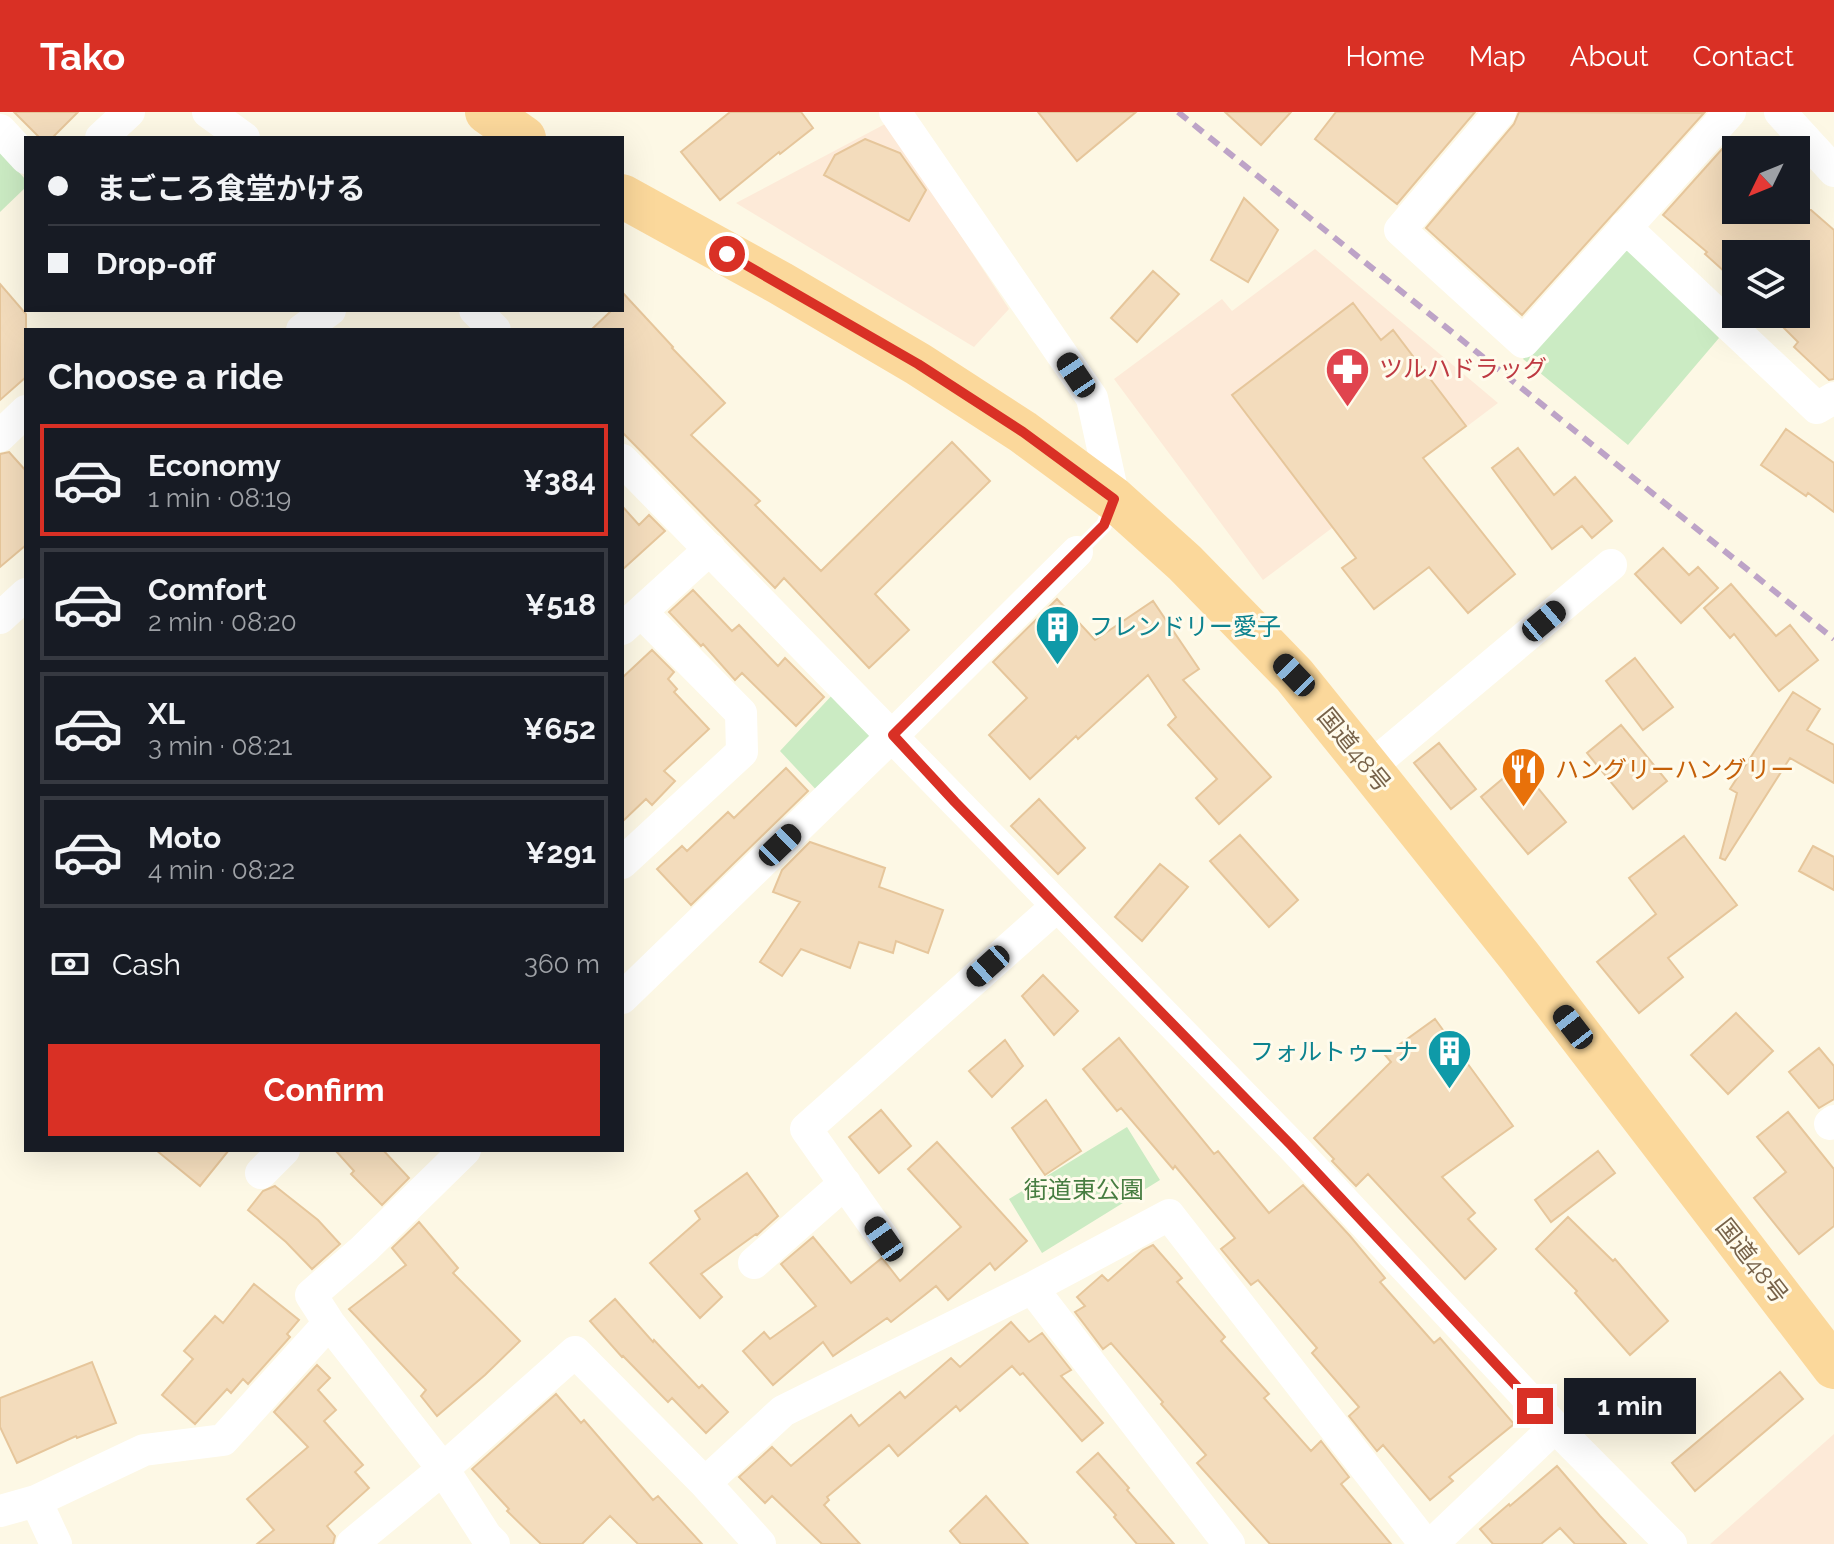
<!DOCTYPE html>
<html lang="en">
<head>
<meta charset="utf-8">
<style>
  :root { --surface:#171b24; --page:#20242c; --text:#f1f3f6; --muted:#9ea1a6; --line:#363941; --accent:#d93025 }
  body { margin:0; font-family:Raleway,"Noto Sans JP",sans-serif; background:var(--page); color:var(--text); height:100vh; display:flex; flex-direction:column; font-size:30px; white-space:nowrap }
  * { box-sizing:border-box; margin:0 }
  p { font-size:26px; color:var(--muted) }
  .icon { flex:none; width:44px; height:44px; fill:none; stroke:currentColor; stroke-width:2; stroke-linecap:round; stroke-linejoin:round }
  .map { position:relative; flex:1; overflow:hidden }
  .drawer { position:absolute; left:24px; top:216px; width:600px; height:824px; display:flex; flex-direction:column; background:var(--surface); border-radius:0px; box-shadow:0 8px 32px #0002 }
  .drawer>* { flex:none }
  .banner { position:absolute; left:24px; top:24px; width:600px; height:176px; border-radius:0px; box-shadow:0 8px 32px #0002; display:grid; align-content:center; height:176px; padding:0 24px; background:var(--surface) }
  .needle { width:52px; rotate:227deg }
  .controls { position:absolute; left:1722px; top:24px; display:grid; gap:16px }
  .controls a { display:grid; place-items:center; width:88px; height:88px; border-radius:0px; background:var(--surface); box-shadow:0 8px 32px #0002; font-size:40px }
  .end { position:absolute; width:36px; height:36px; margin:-18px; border:10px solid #d93025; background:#fff; box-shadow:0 0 0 4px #fff }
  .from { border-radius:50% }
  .bubble { position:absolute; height:56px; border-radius:0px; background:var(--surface); box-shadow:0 8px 32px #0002; font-size:26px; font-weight:700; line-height:56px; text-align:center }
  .car { position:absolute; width:24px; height:48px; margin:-24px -12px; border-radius:10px; box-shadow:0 0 6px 2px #0007; background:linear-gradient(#222 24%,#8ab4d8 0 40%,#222 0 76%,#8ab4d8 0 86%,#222 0) }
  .banner b { display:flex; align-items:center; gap:28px; height:76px; font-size:30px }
  .banner b+b { border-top:2px solid var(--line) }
  .banner i { width:20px; height:20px; background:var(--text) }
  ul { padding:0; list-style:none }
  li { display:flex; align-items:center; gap:24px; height:112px; margin:0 16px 12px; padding:0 8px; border:4px solid var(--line); border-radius:0px }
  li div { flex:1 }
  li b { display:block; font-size:30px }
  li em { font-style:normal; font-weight:700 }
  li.on { border-color:var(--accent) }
  li>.icon { width:72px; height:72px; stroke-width:1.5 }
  h2 { padding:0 24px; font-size:36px; line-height:96px }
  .pay { display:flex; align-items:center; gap:20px; height:88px; padding:0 24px; font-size:30px }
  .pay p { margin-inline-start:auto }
  .primary-button { display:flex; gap:16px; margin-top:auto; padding:16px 24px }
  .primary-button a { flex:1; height:92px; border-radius:0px; background:var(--accent); color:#fff; font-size:32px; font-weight:700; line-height:92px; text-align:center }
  header { display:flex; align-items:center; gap:48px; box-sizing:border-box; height:112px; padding:0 40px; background:var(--accent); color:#fff }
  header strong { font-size:38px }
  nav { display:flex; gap:44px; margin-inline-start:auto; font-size:28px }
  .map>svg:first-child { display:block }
</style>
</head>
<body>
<header>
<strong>Tako</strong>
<nav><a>Home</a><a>Map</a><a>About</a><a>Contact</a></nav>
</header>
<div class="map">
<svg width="1834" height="1432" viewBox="0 0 1834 1432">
  <rect width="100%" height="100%" fill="#fdf8e5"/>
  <path fill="#fdead8" d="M887,11L1009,197L974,235L736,91Z
    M1315,137L1498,291L1263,468L1114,267L1222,187L1232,199Z
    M1834,1322V1432H1710Z"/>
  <path fill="#cbebc3" d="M0,40L26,68V75L0,100Z
    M1619,135L1635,138L1719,226L1628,333L1523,247Z
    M835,580L879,625L821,683L780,639Z
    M1127,1015L1160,1068L1042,1141L1009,1087Z"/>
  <path fill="#f3dcbc" stroke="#e6c69b" stroke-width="2" d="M14,0H78L52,26H40Z
    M730,0H801L813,16L780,42L779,40L720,88L681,40Z
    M1038,0H1136L1077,49Z
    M1225,0H1291L1261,33Z
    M1336,0H1475L1397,92L1315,27Z
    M1519,0L1704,1L1522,203L1426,116L1514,12Z
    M1732,26L1746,38H1736V98H1811L1834,118V267L1829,268L1794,235L1798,230L1770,202H1796V142H1736V170L1705,142L1707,140L1663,103Z
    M865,27L900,41L926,78L909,109L824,63L835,43Z
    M1244,86L1278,118L1248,170L1211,148Z
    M1153,159L1179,182L1137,230L1111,206Z
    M0,172L26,202V265L0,288Z
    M622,180L673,235L672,236L725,291L691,323L760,389L755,393L821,459L952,330L990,369L875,482L909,518L869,556L784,466L775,476L622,320V218H591L612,198H622Z
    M1353,191L1381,228L1393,218L1466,314L1423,346L1515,462L1468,501L1429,455L1374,497L1342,456L1356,446L1232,283Z
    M1786,317L1834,351V400L1808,381L1806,384L1761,353Z
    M1518,336L1554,383L1575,365L1612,409L1592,426L1582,414L1552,437L1492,356Z
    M9,340L26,359V433L0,455V342Z
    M622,394L639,413L649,403L665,419L622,458Z
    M1663,436L1689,463L1698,455L1718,476L1681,511L1635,462Z
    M1731,472L1776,524L1790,513L1818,548L1779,579L1734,522L1730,526L1704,496Z
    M693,478L732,519L739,513L778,554L785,546L824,585L796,614L742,561L735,568L703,532L701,534L669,500Z
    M1057,487L1095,528L1153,489L1199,557L1183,568L1271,665L1219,712L1196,686L1217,667L1168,613L1176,605L1148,563L1078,627L1076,624L1030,667L989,623L1027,586L993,550Z
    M652,538L674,560L668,567L677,577L674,580L709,617L664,659L675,669L652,693L646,687L622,710V566Z
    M1635,546L1673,595L1643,618L1606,569Z
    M1793,580L1820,597L1807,618L1834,633V671L1790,646L1725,748L1720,746L1737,681L1730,677Z
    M1621,613L1667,669L1633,697L1587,641Z
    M1439,631L1476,677L1451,697L1414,651Z
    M1519,653L1566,710L1528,742L1481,685Z
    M786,656L808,679L691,793L657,757L682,734L687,739L728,700L734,706Z
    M1039,687L1085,736L1058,762L1011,714Z
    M1240,723L1298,788L1269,815L1210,749Z
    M1684,724L1737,793L1668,846L1683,865L1639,901L1597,850L1656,802L1629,766Z
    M810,730L885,756L879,775L943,798L928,841L896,829L893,841L859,830L850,856L801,837L782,864L760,850L800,790L773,780L782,758Z
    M1813,734L1834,745V778L1799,759Z
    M1160,752L1188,775L1142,829L1115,805Z
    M1043,863L1078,899L1054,923L1022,884Z
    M1736,901L1773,939L1728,982L1691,943Z
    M1435,907L1513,1014L1442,1065L1475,1101L1468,1107L1496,1137L1465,1167L1368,1062L1356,1074L1332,1049L1334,1047L1314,1026L1391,950L1385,943Z
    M1119,926L1214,1042L1218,1039L1269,1101L1303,1073L1350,1124L1385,1166L1380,1170L1434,1231L1440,1226L1514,1312L1449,1365L1453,1369L1430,1388L1383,1333L1377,1339L1349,1304L1359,1295L1312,1241L1317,1236L1258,1168L1251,1173L1221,1137L1235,1126L1175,1054L1173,1057L1121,996L1117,999L1083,957Z
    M1005,928L1023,954L992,985L969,959Z
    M1819,936L1834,954V987L1819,996L1789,960Z
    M1046,988L1081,1039L1045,1063L1012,1016Z
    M881,998L911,1034L879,1061L849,1025Z
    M1788,1000L1834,1057V1114L1799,1142L1754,1086L1786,1060L1757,1025Z
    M937,1030L1027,1129L995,1158L990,1151L948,1188L936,1174L891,1210L887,1206L833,1244L823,1230L773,1273L743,1239L764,1220L770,1227L816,1194L781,1152L813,1125L851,1171L882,1146L900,1169L961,1115L908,1057Z
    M156,1038H229L200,1074Z
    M335,1038H383L409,1066L382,1093L351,1062L354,1059Z
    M1598,1039L1615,1061L1551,1110L1535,1088Z
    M747,1061L778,1104L757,1123L756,1122L701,1162L722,1185L700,1206L650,1151L700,1107L695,1099Z
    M275,1074L318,1108L340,1132L312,1157L286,1130L248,1098L263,1079Z
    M1568,1105L1613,1149L1615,1147L1668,1209L1630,1243L1575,1181L1577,1179L1536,1137Z
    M419,1110L458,1156L453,1161L520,1229L485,1263L437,1304L421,1284L426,1278L349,1197L406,1153L392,1136Z
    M1153,1133L1182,1166L1177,1170L1225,1225L1221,1229L1269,1282L1264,1286L1311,1339L1321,1329L1349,1365L1341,1372L1391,1432H1270L1197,1351L1206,1343L1161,1292L1163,1290L1111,1231L1103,1237L1075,1200L1085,1194L1077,1185L1102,1163L1108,1169L1143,1138Z
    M254,1172L299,1208L287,1222L290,1225L248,1272L243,1267L231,1281L227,1277L195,1312L162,1283L193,1247L184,1239L215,1204L223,1211Z
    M615,1187L653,1230L654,1228L699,1276L702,1273L728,1300L706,1321L672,1286L668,1290L623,1244L622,1245L590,1209Z
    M1011,1210L1029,1230L1042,1221L1071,1258L1061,1264L1103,1311L1082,1329L1023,1261L1020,1263L1012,1254L960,1299L956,1294L898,1344L889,1333L827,1385L829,1388L824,1393L860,1432H822L772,1384L765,1391L739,1365L772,1335L791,1354L851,1303L859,1314L900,1280L905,1286L951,1246L960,1255Z
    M92,1250L116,1311L77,1326L76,1324L17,1351L0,1315V1286Z
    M317,1253L330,1266L318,1278L336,1298L324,1309L363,1353L355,1360L369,1376L327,1414L335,1424L333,1432H257L274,1418L247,1387L308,1335L274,1300Z
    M1780,1260L1803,1287L1695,1379L1672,1351Z
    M556,1282L581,1311L584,1308L653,1388L658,1384L702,1432H638L610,1404L582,1432H541L507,1399L509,1397L472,1357Z
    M1098,1341L1129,1376L1127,1378L1174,1432H1137L1114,1405L1116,1403L1077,1360Z
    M1557,1354L1600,1404L1626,1432H1575L1560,1416L1541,1432H1493L1480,1417L1509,1392L1510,1394Z
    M986,1384L1028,1432H961L950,1419Z"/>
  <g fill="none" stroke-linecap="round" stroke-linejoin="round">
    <path stroke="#fff" stroke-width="16" d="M1077,440L1104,413L1113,390"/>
    <path stroke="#fff" stroke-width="32" d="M208,0L244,26
      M895,0L1092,286L1114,387
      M1500,0L1400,118L1523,230L1730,0
      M1780,0L1834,59
      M0,18L26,46
      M101,26L129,0
      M1625,115L1817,296L1834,286
      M475,198L495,218
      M302,218L330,198
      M0,324L26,299
      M622,348L1291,1033L1555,1315L1671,1432
      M0,506L26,482
      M622,517L710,437
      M1369,656L1611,453
      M622,751L742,640L741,601L641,500
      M622,886L893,623L1077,440
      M1830,1012L1834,1009
      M465,1038L364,1137L311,1183L329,1211L443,1357L486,1424L494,1432
      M261,1061L284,1038
      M884,1127L806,1017L1057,794
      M754,1151L845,1071
      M1032,1176L1229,1432
      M36,1389L144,1338L223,1328L329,1211
      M0,1399L36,1389L56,1432
      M352,1432L443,1357L575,1240L705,1371
      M760,1432L705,1371L783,1299L1032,1176L1169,1103L1425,1432
      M1432,1432L1555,1315"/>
    <path stroke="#fbd89b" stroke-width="44" d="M487,0L524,26
      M622,84L780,171L918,252L1023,320L1114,387L1185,451L1294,563L1369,656L1520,845L1834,1255"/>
    <path stroke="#bda3c7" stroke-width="6" stroke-dasharray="12 8" stroke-linecap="butt" d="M1178,0L1834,527"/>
  </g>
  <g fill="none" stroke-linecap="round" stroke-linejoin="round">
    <path stroke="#d93025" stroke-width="10" d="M727,142L918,252L1023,320L1114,387L1104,413L893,623L955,690L1291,1033L1535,1294"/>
  </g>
  <defs>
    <symbol id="pharmacy-pin" viewBox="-11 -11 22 30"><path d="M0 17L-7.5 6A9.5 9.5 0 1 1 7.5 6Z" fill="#e0444e" stroke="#fffbec"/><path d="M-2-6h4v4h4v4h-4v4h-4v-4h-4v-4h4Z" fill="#fff"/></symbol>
    <symbol id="building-pin" viewBox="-11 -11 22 30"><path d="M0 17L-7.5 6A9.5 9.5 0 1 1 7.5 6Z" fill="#0f9aa8" stroke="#fffbec"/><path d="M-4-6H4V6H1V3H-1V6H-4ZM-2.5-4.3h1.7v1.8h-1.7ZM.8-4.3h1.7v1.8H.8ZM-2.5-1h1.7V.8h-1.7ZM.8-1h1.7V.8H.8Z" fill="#fff"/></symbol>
    <symbol id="restaurant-pin" viewBox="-11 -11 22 30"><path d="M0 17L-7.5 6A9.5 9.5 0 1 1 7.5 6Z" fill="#e8710a" stroke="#fffbec"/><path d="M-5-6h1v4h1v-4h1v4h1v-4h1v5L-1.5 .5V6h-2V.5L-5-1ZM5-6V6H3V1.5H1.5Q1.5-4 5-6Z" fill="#fff"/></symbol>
  </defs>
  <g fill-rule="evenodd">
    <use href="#pharmacy-pin" x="1322" y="232" width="51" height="69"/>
    <use href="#building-pin" x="1032" y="490" width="51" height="69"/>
    <use href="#restaurant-pin" x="1498" y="632" width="51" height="69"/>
    <use href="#building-pin" x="1424" y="914" width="51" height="69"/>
  </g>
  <g text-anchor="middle" stroke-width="6" stroke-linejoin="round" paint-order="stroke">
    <g font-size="24" fill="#be3a42" stroke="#fffbec" text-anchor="start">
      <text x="1379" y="265">ツルハドラッグ</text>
    </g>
    <g font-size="24" fill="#0d838f" stroke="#fffbec" text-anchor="start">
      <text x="1089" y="523">フレンドリー愛子</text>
      <text x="1418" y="948" text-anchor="end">フォルトゥーナ</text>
    </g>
    <g font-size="24" fill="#776249" stroke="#fffbec">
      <text transform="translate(1354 638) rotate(51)" y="8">国道48号</text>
      <text transform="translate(1752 1149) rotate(52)" y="8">国道48号</text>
    </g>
    <g font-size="24" fill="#c56008" stroke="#fffbec" text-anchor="start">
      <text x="1555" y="666">ハングリーハングリー</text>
    </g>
    <g font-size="24" fill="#477d41" stroke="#fffbec">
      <text x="1084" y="1086">街道東公園</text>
    </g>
  </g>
</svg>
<div class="controls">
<a><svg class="needle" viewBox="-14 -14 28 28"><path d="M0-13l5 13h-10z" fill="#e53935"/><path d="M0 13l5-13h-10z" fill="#9ea1a6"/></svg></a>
<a><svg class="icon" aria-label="layers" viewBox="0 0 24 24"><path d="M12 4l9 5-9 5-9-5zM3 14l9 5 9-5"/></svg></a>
</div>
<i class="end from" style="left:727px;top:142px"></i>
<i class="end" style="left:1535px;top:1294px"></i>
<div class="bubble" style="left:1564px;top:1266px;width:132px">1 min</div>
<i class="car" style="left:1076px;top:263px;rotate:326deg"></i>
<i class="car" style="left:1544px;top:509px;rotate:50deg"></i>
<i class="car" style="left:1294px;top:563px;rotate:316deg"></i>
<i class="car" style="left:780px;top:733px;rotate:46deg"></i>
<i class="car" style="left:988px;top:854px;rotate:228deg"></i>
<i class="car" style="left:1573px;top:915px;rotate:322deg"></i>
<i class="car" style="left:884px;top:1127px;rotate:325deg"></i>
<div class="banner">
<b><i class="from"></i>まごころ食堂かける</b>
<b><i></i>Drop-off</b>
</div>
<section class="drawer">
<h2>Choose a ride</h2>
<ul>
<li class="on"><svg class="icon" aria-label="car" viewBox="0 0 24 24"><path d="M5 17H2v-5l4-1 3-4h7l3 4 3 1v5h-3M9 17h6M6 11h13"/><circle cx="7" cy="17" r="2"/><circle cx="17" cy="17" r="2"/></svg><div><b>Economy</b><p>1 min · 08:19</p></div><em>¥384</em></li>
<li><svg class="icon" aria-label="car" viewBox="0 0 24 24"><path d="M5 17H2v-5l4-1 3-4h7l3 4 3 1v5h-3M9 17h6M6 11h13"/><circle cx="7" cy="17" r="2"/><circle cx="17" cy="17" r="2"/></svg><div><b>Comfort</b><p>2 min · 08:20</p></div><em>¥518</em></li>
<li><svg class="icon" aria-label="car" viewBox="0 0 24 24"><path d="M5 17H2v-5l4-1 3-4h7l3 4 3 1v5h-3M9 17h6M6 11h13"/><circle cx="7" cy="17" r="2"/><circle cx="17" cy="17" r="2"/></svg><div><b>XL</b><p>3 min · 08:21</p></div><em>¥652</em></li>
<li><svg class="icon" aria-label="car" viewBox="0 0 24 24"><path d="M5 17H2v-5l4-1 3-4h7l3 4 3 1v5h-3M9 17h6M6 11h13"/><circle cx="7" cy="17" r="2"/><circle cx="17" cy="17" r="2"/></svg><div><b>Moto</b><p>4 min · 08:22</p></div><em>¥291</em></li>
</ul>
<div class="pay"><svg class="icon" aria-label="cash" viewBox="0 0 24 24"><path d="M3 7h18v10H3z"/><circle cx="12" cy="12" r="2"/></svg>Cash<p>360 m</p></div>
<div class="primary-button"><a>Confirm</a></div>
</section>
</div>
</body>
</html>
